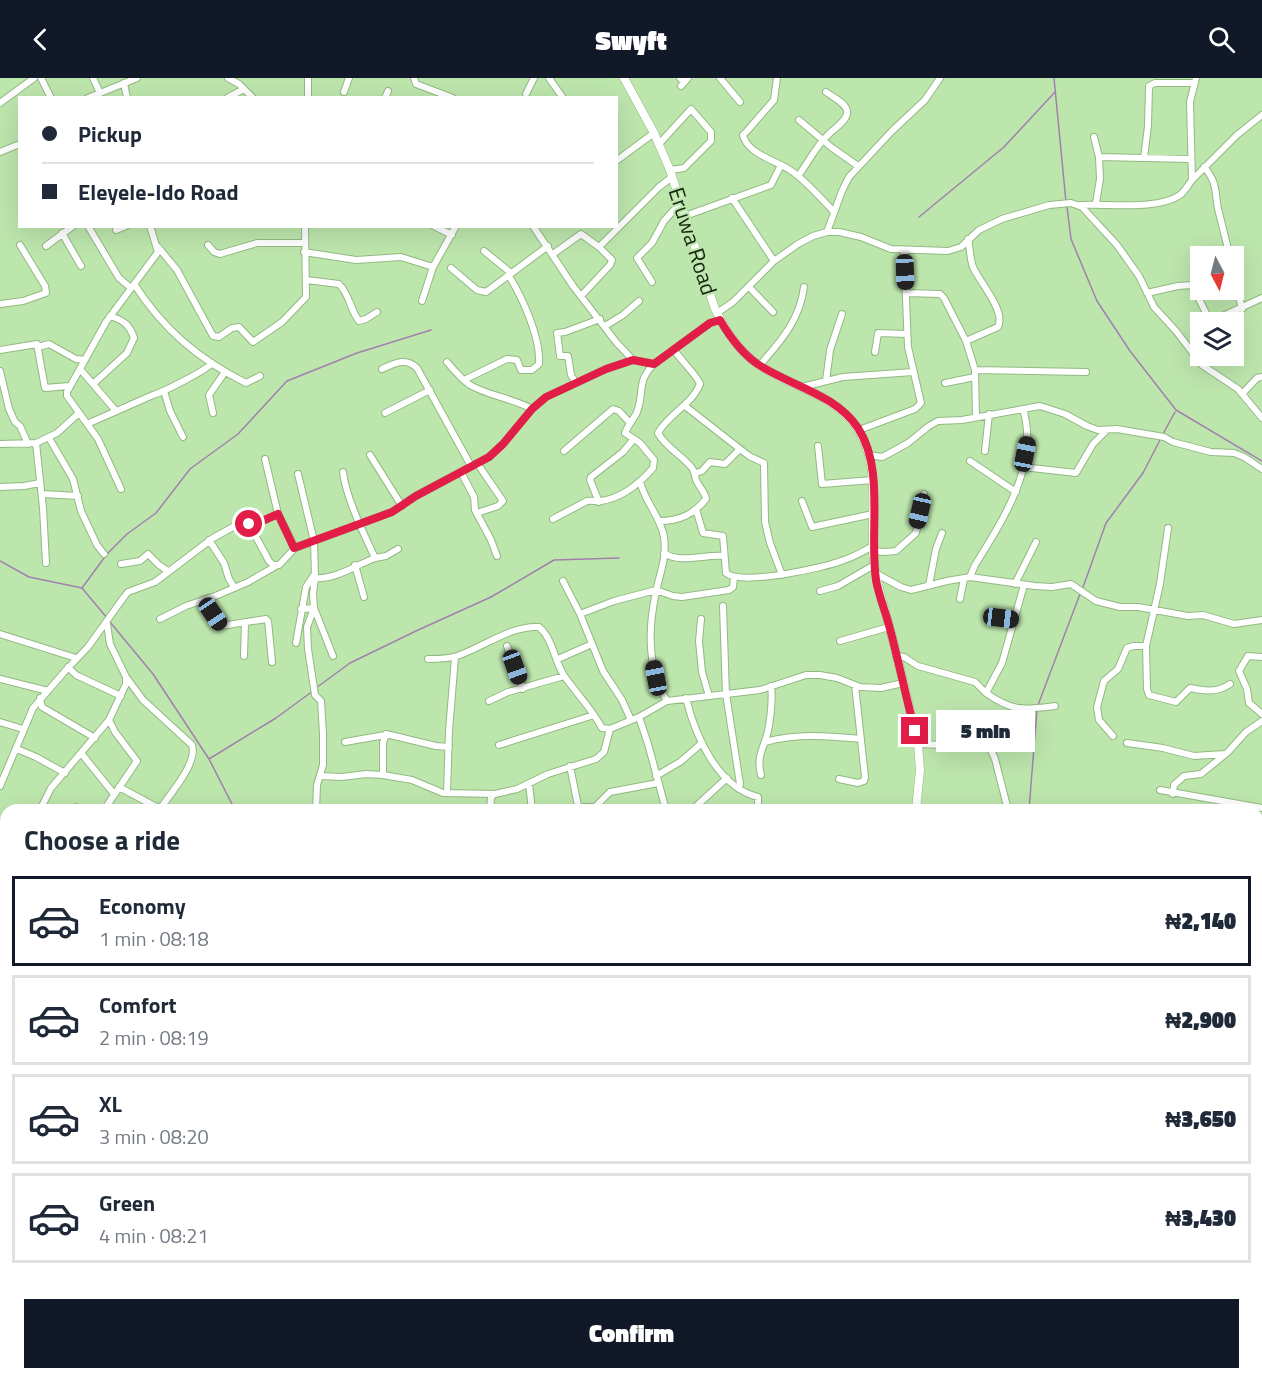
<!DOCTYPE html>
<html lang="en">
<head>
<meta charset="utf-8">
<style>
  :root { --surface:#fff; --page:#f2f2f3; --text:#1f2937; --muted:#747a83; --line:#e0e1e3; --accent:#111827 }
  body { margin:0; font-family:"Titillium Web",sans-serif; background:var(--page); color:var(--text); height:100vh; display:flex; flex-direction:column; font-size:22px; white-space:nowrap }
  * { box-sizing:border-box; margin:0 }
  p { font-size:20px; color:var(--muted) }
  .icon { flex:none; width:33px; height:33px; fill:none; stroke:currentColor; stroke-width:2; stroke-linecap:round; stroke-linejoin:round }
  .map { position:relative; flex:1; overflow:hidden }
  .details { position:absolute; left:0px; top:726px; width:1263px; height:576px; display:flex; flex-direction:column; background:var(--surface); border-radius:18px 18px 0 0; box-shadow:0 6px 24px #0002 }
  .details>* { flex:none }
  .top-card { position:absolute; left:18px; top:18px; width:600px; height:132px; border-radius:0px; box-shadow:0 6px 24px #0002; display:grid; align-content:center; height:132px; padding:0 24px; background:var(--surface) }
  .needle { width:39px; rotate:173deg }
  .fabs { position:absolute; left:1190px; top:168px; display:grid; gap:12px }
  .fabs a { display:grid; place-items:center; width:54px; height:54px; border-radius:0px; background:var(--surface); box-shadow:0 6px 24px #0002; font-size:30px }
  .end { position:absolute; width:27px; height:27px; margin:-14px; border:8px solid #e11d48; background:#fff; box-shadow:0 0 0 3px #fff }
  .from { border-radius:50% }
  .bubble { position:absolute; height:42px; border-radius:0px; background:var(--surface); box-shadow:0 6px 24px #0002; font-size:20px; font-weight:800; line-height:42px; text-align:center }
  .car { position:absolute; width:18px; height:36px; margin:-18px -9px; border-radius:8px; box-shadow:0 0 4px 2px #0007; background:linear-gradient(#222 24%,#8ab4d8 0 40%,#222 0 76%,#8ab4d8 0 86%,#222 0) }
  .top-card b { display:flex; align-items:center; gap:21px; height:57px; font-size:22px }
  .top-card b+b { border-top:2px solid var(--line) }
  .top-card i { width:15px; height:15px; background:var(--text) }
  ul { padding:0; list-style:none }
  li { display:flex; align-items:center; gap:18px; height:90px; margin:0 12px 9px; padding:0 12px; border:3px solid var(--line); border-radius:0px }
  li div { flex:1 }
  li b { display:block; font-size:22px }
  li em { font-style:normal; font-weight:800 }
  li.active { border-color:var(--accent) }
  li>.icon { width:54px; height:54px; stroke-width:1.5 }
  h2 { padding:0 24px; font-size:27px; line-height:72px }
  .primary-button { display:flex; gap:12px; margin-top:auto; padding:12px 24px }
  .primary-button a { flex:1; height:69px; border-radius:0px; background:var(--accent); color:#fff; font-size:24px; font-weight:800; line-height:69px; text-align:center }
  header { display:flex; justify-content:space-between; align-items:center; height:78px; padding:0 24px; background:var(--accent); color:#fff; font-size:27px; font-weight:800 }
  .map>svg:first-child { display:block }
</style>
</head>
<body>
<header><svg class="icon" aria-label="back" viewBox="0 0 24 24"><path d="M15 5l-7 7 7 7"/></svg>Swyft<svg class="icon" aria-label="search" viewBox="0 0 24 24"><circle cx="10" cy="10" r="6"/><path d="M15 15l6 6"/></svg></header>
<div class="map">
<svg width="1262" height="1302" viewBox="0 0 1262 1302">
  <rect width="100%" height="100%" fill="#bde6ad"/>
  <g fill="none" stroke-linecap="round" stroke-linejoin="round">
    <path stroke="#a280ae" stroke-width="1.5" d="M1054,0L1066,124
      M1067,129L1071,161L1097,223L1130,273L1176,332L1262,383
      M919,139L1004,69L1055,14
      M1163,356L1175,334
      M107,476L127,456L156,435L190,391L238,356L287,303L357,275L431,252
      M0,483L29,499L82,510L107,540
      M82,510L104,480
      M1082,512L1106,445L1143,395L1161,360
      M110,544L153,596L209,681L235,732
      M316,610L350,585L416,553L491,519L554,482L619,480
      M1038,627L1080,516
      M209,681L276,640L313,613
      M1029,732L1037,631
      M0,1138L6,1137"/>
    <defs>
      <path id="minor" d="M41,0L51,20
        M93,0L100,15
        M228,0L239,6L253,20
        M414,0L416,6L453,20
        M549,0L563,20
        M680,0L681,1
        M720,0L740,24
        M777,0L774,22L747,53L743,57C747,76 777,83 790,92C804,101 823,122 834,134
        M124,5L127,20
        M681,8L688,0
        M344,14L349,0
        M526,16L534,0
        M88,20L137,0
        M227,20L244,11
        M308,20V0
        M385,20L388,13
        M0,25L34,0
        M799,42L831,69L858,88
        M1094,59L1099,79
        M659,66L691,31L711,54V63L684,90L670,92
        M0,74L20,66
        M1144,80L1148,48L1149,8L1155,5H1194
        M616,83L654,55
        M1204,89C1219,106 1214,116 1219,135C1223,150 1226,164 1230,178
        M798,98C809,84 816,67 830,55C835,50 849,41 847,33C846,25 831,18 826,14
        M1192,102L1237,57L1262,37
        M732,120L774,183
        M1096,125L1100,101L1099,79L1190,81
        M1079,127C1107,125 1157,133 1180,117C1185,113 1188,107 1192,102L1190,24L1196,0
        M685,138L771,107L781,87
        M88,148L119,200L131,210
        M434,148L452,157
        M533,148L573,208L616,264L633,282
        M116,152L126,148
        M827,154L842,113L849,99L892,53L925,22L940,0
        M62,155L81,188
        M208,167L214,174L220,176L257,165H304
        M46,168L73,148
        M158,169L177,192L213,258L219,259L232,250L239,249L253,264L282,244L306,219L305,148
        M599,169L659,109L672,99
        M484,173L511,195
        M304,174L356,182L401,179L433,189
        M553,176L581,156L599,169L612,182L610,187L581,218
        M451,190L477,212L486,214L548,168
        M1233,193L1242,231
        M306,202L339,206C350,217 350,232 359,243L366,241L377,234
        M652,204L637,180L652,165L664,143L681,124
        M134,206C163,251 198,281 246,305L260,298
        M749,209L773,234
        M906,215L940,216L944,220L966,263L975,292L976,338
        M1147,215L1178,208L1192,207L1210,243H1212L1262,220
        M422,223L433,189L456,148
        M0,226L23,223L46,215L45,208L20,167
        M717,235L733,224L774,183L798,166L813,158L827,154H839L861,159L891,171L948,173L961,169L979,152L1002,141L1049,127L1071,125L1082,129L1117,167L1139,198L1154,229L1176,253L1202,287L1238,311L1262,340
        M605,248L623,237L639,223
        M966,263L998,249C1006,233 980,205 973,189C970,181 970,170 968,161
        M38,269L49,266L76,281L85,282
        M0,272L37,266L45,310L69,308
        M875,274L878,255L907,256
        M447,284C454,292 461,301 470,307C489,318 512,320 532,331
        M760,287C780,264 800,242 804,209
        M80,291L116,333
        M382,291C395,285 406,279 417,290L471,388
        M975,292L1086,294
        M0,293L9,331L15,344L20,348L28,366
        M464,302L507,281L517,282L521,292H532L539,286C541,260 522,219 509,198
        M826,303L830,272L842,236
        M576,305L571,297L568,278H560L557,255L565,254L600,241
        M945,305L975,299
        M93,306L127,275L134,260C130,247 123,242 110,238
        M802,309L843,299L913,294
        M164,313L170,333L183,359
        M1242,316L1257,300L1262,299
        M685,328L749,378L764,385L765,444L770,465L782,497
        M213,335L209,317L225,294
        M385,335L430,312
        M87,346L153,317C163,314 207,292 212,285
        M859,352L915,331L921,325L908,269L904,173
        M49,360L73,401L81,433L97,467L104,476
        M36,365L43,430L46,485
        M0,366L36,365L57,355L79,335
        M818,368L822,406L873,402
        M564,373L613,331L619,333L630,345
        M985,373L989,336
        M370,377L402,428
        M869,377L882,379L888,376L908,365L929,348L938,343L962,342L1040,328L1065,336L1087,348L1098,352L1117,351L1164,359L1173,364L1211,374L1234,375L1244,379L1262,391
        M265,381L278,436L295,470
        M970,383L1016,414
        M1023,389L1076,395L1093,366L1106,353
        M343,394C346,420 364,456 375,480L386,478L398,471
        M461,394L474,419L475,432L491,462L497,478
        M696,395L702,393L710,384L725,386L740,371
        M298,396L314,463L315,500L313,516L314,530L333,578
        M640,403C644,423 661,439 664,459C667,480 660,494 656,514C648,550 647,590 667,623
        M0,409L24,408L40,405
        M121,411L98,361L67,318V314L106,244L158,174L150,148
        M42,416L78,418
        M802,423L812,449L873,436
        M599,424L590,402L591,399L623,374L633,362
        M696,431L703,455L723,458L726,495C742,508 824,490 844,482C854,479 864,473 873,468
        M477,435L498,428L503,423L477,385
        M553,441L587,423C593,422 596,424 601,423C622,420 640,405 653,390L654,382L640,365L625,355C628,347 634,341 637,334C645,312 636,304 654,286
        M659,443C679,443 693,437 706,421C705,414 700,410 697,404C694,399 696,395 692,390C682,377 666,370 658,355C668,336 692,327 700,306C698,299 680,281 674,272
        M251,448L278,436
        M209,462L224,485L229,501L234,509
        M873,473L885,474L896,473L916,455L924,416
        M664,475C680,486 705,476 724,478
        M121,486L140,483L148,476L159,487L168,493
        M355,487L364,519
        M875,495L901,509L911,512L947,503L970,499L1035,508L1052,509L1071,506L1096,523L1120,529H1138L1188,538L1203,537L1234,546L1262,542
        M970,499L975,487C1003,442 1040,386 1023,331
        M315,500C335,502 356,487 375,480
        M563,503L580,536L603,593L622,622L631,642
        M1015,506L1036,464
        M929,507L936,471L942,455
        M820,513L838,508L874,487
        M960,521L964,501
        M723,528L726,616L740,706L739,711
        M301,531L314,530L307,549L308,571L315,617L321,623L323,656V687L317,707L316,732
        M580,536L614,523L656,512L673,518L682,519L729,512L733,509L734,499
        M160,541L186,528L212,519
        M701,541L699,563L702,594L709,618
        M988,542L1001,540L1015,542
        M0,556L76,580
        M840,563L889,549
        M296,565L306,509L314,497
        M507,568L523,611
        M1146,568L1160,506L1168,450
        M244,578L245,544
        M896,578L904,579L918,588L975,604L986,615L1002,585L1024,507
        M1262,579L1248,578L1239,593L1247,611L1249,625L1262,636
        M428,581C437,581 448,581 457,578C482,570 511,547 539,549C554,562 554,584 565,599C577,616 592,631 602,650L610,651
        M558,581L592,566
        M272,584L268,543L266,541L221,548L213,536L209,526L213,519L248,504L276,488
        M68,589L76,597L121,618
        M0,601L48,613
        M986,615C1013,634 1023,632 1055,628
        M40,620L42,629L95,660
        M686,620C695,657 717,709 758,719V732
        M489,623L508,614L564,598
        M639,639L648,666L666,732
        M0,644L23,651
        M1113,658L1099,642L1097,629L1104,603L1118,591L1127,570L1134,568H1146L1147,611L1149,617L1176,624L1190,610C1205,613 1217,615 1230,606
        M345,664L385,657
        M765,664C797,655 829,658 861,661
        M1127,665L1163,670L1194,678L1225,676
        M918,666L944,667L985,659L995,681L1008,732
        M499,667L594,637
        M17,671L36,679L65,695
        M81,675L114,716
        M570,688L578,728L582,729H592L595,732
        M383,697V665L386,656L436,668L449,669
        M761,697C757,681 761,675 766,660C770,648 773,621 771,608
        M321,698L342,699L366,696L383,697L412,702L443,715L495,716L517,711L548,696L596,681L604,674L610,651L639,639L667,623L760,612L806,597H820L837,600L860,609L881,610L903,605
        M656,698L680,684L702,665
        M839,701L858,705L864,703L865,699L855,607
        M529,706L532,732
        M0,708L33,630L66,592L88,569L124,519L128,514L155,504L213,460L242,444L249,446L269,483L273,487H279L295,470L392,434L415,418L489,379L503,366L532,331L546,319L606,291L633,282L654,286L710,245L720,242
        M119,709L160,731C170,716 198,685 192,667L143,622L126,599
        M1160,712L1262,730
        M447,715L449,653L455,579
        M1173,716L1174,707L1184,698L1201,696L1228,674L1246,654L1262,643
        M76,729L78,732
        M594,730L610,714L658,705
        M40,732L51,710L109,642L126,606V599L110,566L107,546
        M104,732L137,683L115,654L109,642
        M490,732L491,720L494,716
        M692,732L727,700
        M1257,775L1262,777
        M0,805L6,794
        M0,811L6,812
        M1257,819L1262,820
        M0,854L6,855
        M1257,855L1262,856
        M1257,927L1262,922
        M0,928L6,927
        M1257,957L1262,960
        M0,969L6,971
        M0,1015L6,1017
        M1257,1049L1262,1069
        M6,1050L4,1053L6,1061
        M1257,1221L1262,1220
        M0,1237L6,1240
        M1257,1281H1262
        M133,1296L179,1302
        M322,1296V1302
        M389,1296L397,1300
        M1031,1296L1036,1302
        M1133,1296L1134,1302
        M1182,1296V1302
        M61,1302L68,1296
        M266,1302L267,1296
        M941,1302L949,1296
        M1104,1302L1119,1296"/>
      <path id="major" d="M624,0L654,55L670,92L715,231C725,251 737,271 756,285C787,308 831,314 855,347C880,380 872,427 873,466C873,497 882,521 890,551C900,589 909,627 918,666L920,692L916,732
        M928,1296L931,1302"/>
    </defs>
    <use href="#minor" stroke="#92b982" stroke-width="8"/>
    <use href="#major" stroke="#92b982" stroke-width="9"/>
    <use href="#minor" stroke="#fff" stroke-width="6"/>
    <use href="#major" stroke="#fff" stroke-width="8"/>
  </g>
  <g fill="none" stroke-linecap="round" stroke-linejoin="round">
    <path stroke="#e11d48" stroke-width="8" d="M249,446L251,448L278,436L294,470L392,434L416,418L489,379L503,366L532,331L546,319L606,291L633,282L654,286L710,245L720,242C730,259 742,276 759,287C791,308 835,316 858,350C885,391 869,455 876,502C879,519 886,534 890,551C899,585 906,619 915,653"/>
  </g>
  <g text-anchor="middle" stroke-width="4.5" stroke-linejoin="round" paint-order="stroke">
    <g font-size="22" fill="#172611" stroke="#bde6ad">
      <text transform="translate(693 163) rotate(72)" y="8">Eruwa Road</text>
    </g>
  </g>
</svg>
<div class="fabs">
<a><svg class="needle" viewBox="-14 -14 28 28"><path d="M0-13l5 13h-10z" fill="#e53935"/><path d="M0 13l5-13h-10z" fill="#747a83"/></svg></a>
<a><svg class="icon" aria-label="layers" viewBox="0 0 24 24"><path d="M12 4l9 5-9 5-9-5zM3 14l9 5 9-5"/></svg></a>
</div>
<i class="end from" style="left:249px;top:446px"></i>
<i class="end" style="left:915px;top:653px"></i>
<div class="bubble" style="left:936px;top:632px;width:99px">5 min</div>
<i class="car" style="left:905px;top:194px;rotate:178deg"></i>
<i class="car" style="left:1025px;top:376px;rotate:11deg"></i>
<i class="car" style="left:920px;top:433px;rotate:193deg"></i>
<i class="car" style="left:213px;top:536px;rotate:146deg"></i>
<i class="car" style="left:1001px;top:540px;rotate:97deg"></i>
<i class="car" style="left:515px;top:589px;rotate:160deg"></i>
<i class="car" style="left:656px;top:600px;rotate:349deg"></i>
<div class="top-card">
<b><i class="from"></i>Pickup</b>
<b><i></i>Eleyele-Ido Road</b>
</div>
<section class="details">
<h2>Choose a ride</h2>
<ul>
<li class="active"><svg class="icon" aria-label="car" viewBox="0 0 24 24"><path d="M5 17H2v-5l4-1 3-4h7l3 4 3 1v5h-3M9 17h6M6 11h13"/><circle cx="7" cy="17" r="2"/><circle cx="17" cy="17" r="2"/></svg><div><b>Economy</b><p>1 min · 08:18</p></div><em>₦2,140</em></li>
<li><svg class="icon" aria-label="car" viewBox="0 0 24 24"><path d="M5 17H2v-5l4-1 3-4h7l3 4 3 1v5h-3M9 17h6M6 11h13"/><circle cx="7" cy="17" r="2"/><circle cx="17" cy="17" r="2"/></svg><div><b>Comfort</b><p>2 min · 08:19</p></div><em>₦2,900</em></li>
<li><svg class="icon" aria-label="car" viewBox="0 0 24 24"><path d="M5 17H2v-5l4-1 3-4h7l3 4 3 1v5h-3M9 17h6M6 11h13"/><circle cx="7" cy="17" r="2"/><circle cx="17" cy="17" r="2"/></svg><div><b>XL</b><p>3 min · 08:20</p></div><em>₦3,650</em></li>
<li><svg class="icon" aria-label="car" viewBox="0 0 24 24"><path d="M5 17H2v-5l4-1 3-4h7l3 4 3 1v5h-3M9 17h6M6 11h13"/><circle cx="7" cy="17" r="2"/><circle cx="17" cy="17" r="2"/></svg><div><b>Green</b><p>4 min · 08:21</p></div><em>₦3,430</em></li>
</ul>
<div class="primary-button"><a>Confirm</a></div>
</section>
</div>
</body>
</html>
